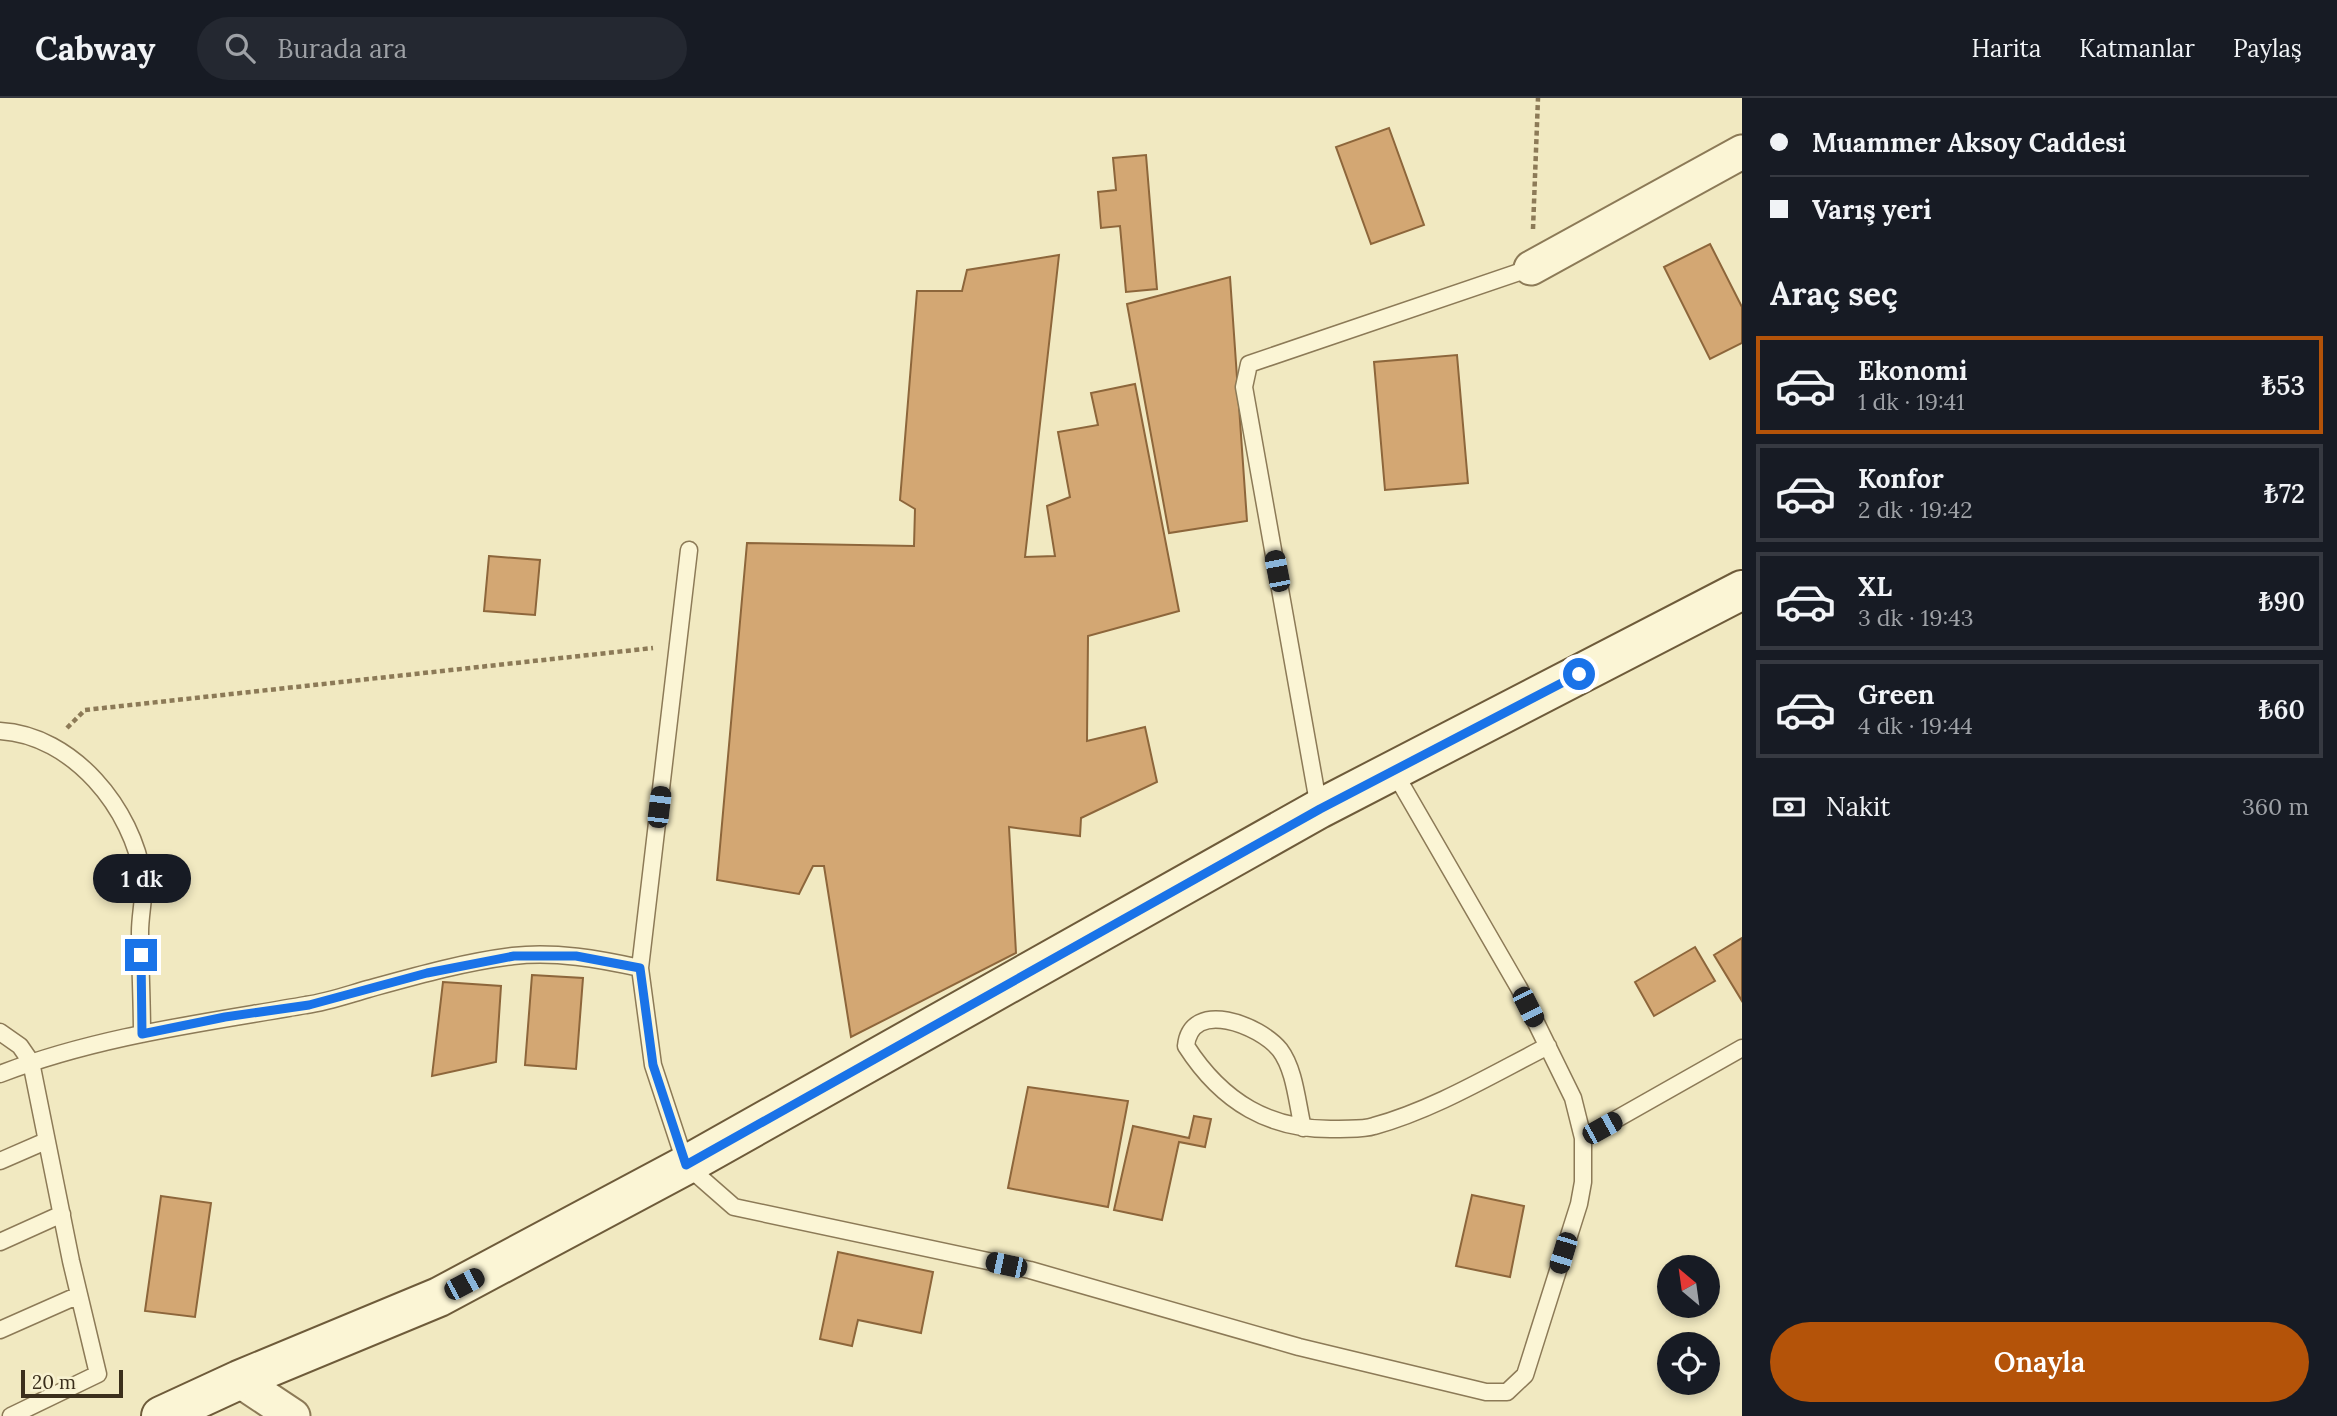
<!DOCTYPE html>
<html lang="tr">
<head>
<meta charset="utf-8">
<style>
  :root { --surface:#171b24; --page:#242831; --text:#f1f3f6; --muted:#9ea1a6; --line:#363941; --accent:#b45309 }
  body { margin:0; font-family:Lora,serif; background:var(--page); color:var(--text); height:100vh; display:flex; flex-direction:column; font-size:26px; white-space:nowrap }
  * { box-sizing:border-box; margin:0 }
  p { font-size:23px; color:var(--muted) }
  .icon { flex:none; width:38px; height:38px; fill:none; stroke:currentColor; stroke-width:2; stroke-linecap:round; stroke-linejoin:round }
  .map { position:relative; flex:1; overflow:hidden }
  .sheet { display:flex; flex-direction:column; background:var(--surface); width:595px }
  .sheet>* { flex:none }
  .hud { display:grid; align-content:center; height:154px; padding:0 28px; background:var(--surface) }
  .needle { width:46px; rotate:331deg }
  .tools { position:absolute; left:1657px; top:1157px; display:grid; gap:14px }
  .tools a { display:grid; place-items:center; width:63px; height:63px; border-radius:50%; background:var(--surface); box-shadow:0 4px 10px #0003; font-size:35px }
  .scale { position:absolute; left:21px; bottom:18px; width:102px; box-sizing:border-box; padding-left:7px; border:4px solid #3b2f1c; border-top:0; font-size:19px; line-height:24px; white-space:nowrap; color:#3b2f1c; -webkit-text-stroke:5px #f8f2d1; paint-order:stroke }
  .end { position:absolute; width:32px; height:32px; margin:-16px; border:9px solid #1a73e8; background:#fff; box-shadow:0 0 0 4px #fff }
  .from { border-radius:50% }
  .bubble { position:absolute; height:49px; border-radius:24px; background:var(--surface); box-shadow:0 4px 10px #0003; font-size:23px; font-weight:600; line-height:49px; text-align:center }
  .car { position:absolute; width:21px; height:42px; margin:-21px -10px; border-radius:9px; box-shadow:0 0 5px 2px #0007; background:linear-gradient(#222 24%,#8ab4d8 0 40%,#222 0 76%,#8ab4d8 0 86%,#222 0) }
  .hud b { display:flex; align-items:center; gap:24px; height:66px; font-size:26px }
  .hud b+b { border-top:2px solid var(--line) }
  .hud i { width:18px; height:18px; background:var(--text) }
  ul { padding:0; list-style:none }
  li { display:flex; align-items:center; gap:21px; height:98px; margin:0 14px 10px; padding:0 14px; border:4px solid var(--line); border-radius:0px }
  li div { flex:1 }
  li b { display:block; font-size:26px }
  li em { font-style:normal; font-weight:600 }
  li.current { border-color:var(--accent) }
  li>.icon { width:63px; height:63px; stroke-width:1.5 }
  h2 { padding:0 28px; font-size:32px; line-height:84px }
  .pay { display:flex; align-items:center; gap:18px; height:77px; padding:0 28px; font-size:26px }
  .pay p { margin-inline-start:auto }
  .button { display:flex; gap:14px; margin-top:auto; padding:14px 28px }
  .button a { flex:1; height:80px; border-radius:42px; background:var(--accent); color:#fff; font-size:28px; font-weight:600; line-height:80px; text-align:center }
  header { display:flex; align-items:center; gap:42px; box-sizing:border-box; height:98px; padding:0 35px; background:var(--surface); border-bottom:2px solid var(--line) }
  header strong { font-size:33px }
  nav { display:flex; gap:38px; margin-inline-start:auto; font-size:24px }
  .search { width:490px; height:63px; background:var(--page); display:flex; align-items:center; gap:18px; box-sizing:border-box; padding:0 24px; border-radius:38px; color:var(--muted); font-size:26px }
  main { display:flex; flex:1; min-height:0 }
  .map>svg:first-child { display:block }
</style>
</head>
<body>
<header>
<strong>Cabway</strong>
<div class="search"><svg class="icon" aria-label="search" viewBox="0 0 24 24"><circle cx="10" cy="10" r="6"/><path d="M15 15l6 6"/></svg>Burada ara</div>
<nav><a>Harita</a><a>Katmanlar</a><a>Paylaş</a></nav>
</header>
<main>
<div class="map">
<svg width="1742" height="1318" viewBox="0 0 1742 1318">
  <rect width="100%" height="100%" fill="#f1e9c1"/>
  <path fill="#d3a773" stroke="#8d663b" stroke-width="2" d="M1389,30L1424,127L1371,146L1336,49Z
    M1146,57L1157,191L1126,194L1120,128L1101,130L1098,94L1116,92L1113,60Z
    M1710,146L1742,209V245L1710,261L1664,169Z
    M1059,157L1025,459L1055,458L1047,408L1070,399L1058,334L1098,327L1091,295L1135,286L1179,513L1088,538L1087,643L1145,629L1157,684L1081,720L1080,738L1009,729L1016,855L851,939L824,768H813L799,796L717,782L747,445L914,448L915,411L900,402L917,193H962L967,172Z
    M1230,179L1247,423L1169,435L1127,206Z
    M1457,257L1468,385L1385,392L1374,264Z
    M489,458L540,462L535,517L484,513Z
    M1742,840V903L1714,857Z
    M1695,849L1715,883L1654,918L1635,884Z
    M532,877L583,880L576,971L525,967Z
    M443,884L501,888L496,964L432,978Z
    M1028,989L1128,1003L1108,1109L1008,1090Z
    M1194,1018L1211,1021L1205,1049L1179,1044L1162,1122L1114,1112L1133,1028L1189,1040Z
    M1472,1097L1524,1108L1510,1179L1456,1168Z
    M161,1098L211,1105L195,1219L145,1213Z
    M838,1154L933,1174L921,1235L858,1222L852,1248L820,1241Z"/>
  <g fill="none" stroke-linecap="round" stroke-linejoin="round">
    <defs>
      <path id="lane" d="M689,452L640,870L653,967L686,1067L734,1109L1030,1172L1299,1249L1486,1294H1507L1525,1277L1579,1106L1583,1084V1040L1573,1000L1519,890L1393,672
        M0,633C73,637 133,711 143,780C145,798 140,816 140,834C140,868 142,902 142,936
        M1319,710L1244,289L1249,266L1531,170
        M0,934L20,948L31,964L71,1163L98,1276L11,1318
        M0,976C98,938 203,925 306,907C327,904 347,897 368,891C415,878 464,864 513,858C555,853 599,861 640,870
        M1303,1030C1297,1005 1295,972 1280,952C1260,927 1191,900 1186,948C1222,1004 1270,1033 1337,1031C1348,1030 1362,1032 1374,1028C1435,1011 1491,977 1548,948
        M1583,1040L1742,950
        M0,1063L46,1043
        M0,1144L62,1116
        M0,1232L79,1197"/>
      <path id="street" d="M1531,170L1742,54
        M239,1282L293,1318"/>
      <path id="secondary" d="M161,1318L239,1282L439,1199L686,1067L1319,711L1742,492"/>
    </defs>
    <use href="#lane" stroke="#8c7a57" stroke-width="19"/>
    <use href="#street" stroke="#8c7a57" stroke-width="37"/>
    <use href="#secondary" stroke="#6e5b3a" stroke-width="42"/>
    <path stroke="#8c7a57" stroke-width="4.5" stroke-dasharray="5 3.5" stroke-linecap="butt" d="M1533,131L1538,0
      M67,630L85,612L653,550"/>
    <use href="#lane" stroke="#fbf5d5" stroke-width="16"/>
    <use href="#street" stroke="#fbf5d5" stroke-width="33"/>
    <use href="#secondary" stroke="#fbf5d5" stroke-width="38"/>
  </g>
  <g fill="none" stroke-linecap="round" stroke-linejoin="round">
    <path stroke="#1a73e8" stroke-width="9" d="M141,857L142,936L225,919L309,907L427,875L514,858H576L640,870L653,967L686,1067L1320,711L1579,576"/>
  </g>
</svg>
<div class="tools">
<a><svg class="needle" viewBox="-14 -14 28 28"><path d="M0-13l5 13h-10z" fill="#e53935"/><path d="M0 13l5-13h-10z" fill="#9ea1a6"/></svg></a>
<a><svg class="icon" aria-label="locate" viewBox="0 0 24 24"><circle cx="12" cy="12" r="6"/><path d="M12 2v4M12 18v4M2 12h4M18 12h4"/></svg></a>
</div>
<div class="scale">20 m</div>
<i class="end from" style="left:1579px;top:576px"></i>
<i class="end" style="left:141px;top:857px"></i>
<div class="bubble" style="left:93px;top:756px;width:98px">1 dk</div>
<i class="car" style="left:1277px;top:473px;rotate:349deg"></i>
<i class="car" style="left:659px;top:709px;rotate:7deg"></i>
<i class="car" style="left:1528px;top:909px;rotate:153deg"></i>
<i class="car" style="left:1602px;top:1030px;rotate:61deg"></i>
<i class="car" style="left:1563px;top:1155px;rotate:197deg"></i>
<i class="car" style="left:1006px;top:1167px;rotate:282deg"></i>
<i class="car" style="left:464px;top:1186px;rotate:62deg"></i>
</div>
<section class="sheet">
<div class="hud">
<b><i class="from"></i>Muammer Aksoy Caddesi</b>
<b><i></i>Varış yeri</b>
</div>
<h2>Araç seç</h2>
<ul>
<li class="current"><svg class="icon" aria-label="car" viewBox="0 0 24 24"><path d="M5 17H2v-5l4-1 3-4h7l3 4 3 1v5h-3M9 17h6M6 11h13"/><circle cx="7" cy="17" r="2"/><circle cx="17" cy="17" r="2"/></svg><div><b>Ekonomi</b><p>1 dk · 19:41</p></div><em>₺53</em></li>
<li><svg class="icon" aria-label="car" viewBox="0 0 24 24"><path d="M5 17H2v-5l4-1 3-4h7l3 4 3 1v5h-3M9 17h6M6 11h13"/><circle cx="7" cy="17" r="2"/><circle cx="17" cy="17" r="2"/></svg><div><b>Konfor</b><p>2 dk · 19:42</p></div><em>₺72</em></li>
<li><svg class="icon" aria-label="car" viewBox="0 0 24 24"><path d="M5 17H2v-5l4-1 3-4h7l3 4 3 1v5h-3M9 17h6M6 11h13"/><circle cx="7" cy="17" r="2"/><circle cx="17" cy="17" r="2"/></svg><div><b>XL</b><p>3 dk · 19:43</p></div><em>₺90</em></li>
<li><svg class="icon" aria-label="car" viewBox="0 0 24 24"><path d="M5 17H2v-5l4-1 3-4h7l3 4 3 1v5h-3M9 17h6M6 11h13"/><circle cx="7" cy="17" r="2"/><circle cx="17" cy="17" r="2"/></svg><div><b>Green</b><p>4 dk · 19:44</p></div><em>₺60</em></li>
</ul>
<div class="pay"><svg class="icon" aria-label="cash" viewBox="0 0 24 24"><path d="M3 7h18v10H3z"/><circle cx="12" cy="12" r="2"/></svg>Nakit<p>360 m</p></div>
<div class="button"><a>Onayla</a></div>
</section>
</main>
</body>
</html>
